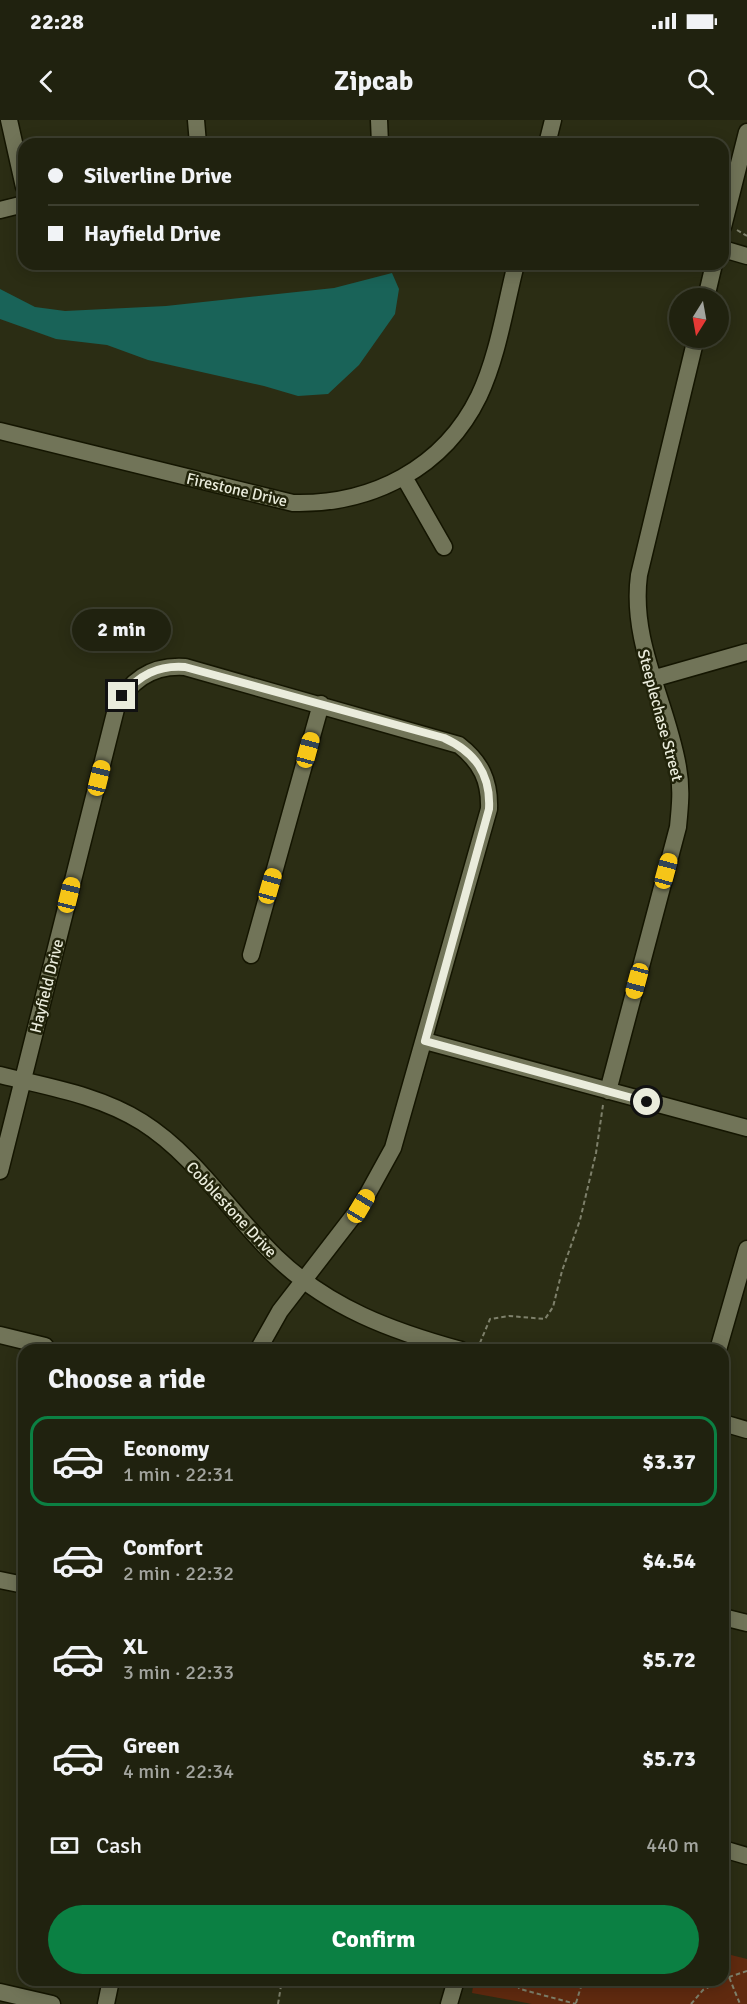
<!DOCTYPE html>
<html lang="en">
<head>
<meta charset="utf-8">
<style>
  :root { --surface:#20220f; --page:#282a18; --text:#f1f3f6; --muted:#a2a49e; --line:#3d3f2f; --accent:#0b8043 }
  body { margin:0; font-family:Signika,sans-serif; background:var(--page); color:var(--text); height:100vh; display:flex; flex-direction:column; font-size:22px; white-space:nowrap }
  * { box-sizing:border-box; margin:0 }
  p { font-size:20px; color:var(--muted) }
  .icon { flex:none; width:33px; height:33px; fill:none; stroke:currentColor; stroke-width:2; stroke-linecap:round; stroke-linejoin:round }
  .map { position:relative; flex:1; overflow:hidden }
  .details { position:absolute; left:18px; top:1224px; width:711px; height:642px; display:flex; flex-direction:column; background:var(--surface); border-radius:18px; box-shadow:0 3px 15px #0003,0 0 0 2px var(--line) }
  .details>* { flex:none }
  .top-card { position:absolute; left:18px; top:18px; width:711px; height:132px; border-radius:18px; box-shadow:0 3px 15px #0003,0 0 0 2px var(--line); display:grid; align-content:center; height:132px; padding:0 30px; background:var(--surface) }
  .needle { width:39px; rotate:191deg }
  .fabs { position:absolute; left:669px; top:168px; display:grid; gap:12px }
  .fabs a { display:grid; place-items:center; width:60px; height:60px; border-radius:50%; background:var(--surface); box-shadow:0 3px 15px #0003,0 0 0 2px var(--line); font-size:30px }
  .end { position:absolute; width:27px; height:27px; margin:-14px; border:8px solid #eaecdc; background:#111; box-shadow:0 0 0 3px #111 }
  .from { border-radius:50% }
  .bubble { position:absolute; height:42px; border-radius:21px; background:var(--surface); box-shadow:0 3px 15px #0003,0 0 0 2px var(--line); font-size:20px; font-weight:800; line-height:42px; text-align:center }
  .car { position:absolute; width:18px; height:36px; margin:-18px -9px; border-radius:8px; box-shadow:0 0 4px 2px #0007; background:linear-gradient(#f5c518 24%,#345 0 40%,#f5c518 0 76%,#345 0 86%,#f5c518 0) }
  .top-card b { display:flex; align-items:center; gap:21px; height:57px; font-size:22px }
  .top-card b+b { border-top:2px solid var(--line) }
  .top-card i { width:15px; height:15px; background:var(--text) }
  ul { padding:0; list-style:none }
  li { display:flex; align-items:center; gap:18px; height:90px; margin:0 12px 9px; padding:0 18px; border:3px solid transparent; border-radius:18px }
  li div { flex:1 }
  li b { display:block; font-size:22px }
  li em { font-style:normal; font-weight:800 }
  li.selected { border-color:var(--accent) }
  li>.icon { width:54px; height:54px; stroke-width:1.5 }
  h2 { padding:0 30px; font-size:27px; line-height:72px }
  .pay { display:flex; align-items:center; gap:15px; height:66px; padding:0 30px; font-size:22px }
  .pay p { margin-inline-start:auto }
  .primary-button { display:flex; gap:12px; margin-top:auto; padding:12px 30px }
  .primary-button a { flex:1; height:69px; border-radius:36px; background:var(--accent); color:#fff; font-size:24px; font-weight:800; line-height:69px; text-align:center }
  .status { display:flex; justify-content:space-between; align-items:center; height:42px; padding:0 30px; background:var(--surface); direction:ltr }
  .status svg { height:16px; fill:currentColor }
  header { display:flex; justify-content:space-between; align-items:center; height:78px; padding:0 30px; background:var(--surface); font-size:27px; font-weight:800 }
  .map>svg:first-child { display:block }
</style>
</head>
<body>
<div class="status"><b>22:28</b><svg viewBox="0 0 49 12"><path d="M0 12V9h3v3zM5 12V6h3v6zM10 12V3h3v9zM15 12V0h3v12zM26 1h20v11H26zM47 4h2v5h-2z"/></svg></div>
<header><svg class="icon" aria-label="back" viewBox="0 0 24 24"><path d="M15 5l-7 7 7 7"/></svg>Zipcab<svg class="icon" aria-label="search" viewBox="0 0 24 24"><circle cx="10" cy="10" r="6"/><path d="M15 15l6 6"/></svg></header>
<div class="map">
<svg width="747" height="1884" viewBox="0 0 747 1884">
  <rect width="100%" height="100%" fill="#2b2d14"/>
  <path fill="#602a0f" d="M723,1833L747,1839V1884H532L472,1873L474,1860H723Z"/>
  <path fill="#196358" d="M392,153L399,169L395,194L359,245L328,274L298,276L264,266L148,240L107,225L56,219L0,199V169L35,187L65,191L166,186L334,168Z"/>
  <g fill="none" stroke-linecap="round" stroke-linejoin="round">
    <defs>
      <path id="minor" d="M9,0L24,67
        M196,0L198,24
        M379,0L380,24
        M547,24L553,0
        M0,90L24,84
        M723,107L747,12
        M723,129L747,136
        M706,178L714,144
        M0,311L293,383C372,385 444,348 479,276C498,236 505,187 516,144
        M404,357L444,427
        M652,559L747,532
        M251,835L321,584
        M425,921L747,1008
        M0,955C48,967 99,975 142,1002C196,1036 231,1094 276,1137C329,1188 392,1211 461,1230
        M608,971L678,707C680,687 682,668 678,647C667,582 630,523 639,455L696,218
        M0,1051L116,589C130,559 153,545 185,547L459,625C481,642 490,661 489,689L393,1028L361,1086L280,1191L258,1230
        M0,1215L45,1226
        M718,1230L747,1129
        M723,1303L747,1310
        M0,1460L24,1465
        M723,1497L747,1503
        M723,1729L747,1736
        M0,1872L52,1884
        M106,1884L111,1860
        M449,1884L456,1860"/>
    </defs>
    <use href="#minor" stroke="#141500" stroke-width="19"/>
    <path stroke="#7e806b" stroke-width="2" stroke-dasharray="4.5 3" stroke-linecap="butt" d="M737,110L747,116
      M477,1230L490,1199L509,1196L545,1199L553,1187L562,1151L580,1100L596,1033L603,985
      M723,1852L729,1857L747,1851
      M511,1860L520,1869L576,1884
      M723,1860L729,1857L740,1884
      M576,1883L583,1860
      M278,1884L282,1860
      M691,1884L703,1870L722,1860"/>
    <use href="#minor" stroke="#717458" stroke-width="16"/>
  </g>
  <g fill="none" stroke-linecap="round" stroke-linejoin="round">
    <path stroke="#eaecdc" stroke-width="8" d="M122,576C139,555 158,545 185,547L444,618C475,632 491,654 489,689L425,921L647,982"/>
  </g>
  <g text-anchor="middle" stroke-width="5" stroke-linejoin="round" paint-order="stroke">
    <g font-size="16" fill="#eaecdc" stroke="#21230a">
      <text transform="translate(237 369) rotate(13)" y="6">Firestone Drive</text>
      <text transform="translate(661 595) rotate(75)" y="6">Steeplechase Street</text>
      <text transform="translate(46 866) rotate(-76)" y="6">Hayfield Drive</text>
      <text transform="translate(232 1089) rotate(47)" y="6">Cobblestone Drive</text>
    </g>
  </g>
</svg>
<div class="fabs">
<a><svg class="needle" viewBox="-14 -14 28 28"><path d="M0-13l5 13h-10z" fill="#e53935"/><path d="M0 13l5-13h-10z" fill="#a2a49e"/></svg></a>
</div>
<i class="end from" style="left:647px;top:982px"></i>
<i class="end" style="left:122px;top:576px"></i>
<div class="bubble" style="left:72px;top:489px;width:99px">2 min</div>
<i class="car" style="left:308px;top:630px;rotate:15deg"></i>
<i class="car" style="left:99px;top:658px;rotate:14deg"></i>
<i class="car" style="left:666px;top:751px;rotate:15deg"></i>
<i class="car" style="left:270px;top:766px;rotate:16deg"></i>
<i class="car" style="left:69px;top:775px;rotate:14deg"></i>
<i class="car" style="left:637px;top:861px;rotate:195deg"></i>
<i class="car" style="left:361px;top:1086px;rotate:31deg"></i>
<div class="top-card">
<b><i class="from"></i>Silverline Drive</b>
<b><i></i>Hayfield Drive</b>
</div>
<section class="details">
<h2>Choose a ride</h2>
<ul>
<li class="selected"><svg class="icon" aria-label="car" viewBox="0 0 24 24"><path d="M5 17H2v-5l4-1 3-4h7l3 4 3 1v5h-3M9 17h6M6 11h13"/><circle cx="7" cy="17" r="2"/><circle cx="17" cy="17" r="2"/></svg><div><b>Economy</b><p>1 min · 22:31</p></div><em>$3.37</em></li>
<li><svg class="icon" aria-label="car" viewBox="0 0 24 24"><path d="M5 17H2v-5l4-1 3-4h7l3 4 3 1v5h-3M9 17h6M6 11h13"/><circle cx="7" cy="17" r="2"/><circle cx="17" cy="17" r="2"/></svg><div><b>Comfort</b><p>2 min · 22:32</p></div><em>$4.54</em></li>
<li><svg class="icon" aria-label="car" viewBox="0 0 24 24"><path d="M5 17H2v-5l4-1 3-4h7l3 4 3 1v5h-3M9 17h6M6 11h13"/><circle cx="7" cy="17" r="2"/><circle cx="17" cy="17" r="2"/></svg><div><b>XL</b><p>3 min · 22:33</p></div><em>$5.72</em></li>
<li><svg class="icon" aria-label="car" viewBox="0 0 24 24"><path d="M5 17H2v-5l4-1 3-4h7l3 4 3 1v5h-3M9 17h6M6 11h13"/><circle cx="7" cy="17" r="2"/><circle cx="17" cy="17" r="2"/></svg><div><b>Green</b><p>4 min · 22:34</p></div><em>$5.73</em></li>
</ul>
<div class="pay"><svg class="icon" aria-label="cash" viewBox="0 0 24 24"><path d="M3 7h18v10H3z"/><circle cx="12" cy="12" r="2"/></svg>Cash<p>440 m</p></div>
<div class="primary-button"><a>Confirm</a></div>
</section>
</div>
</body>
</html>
